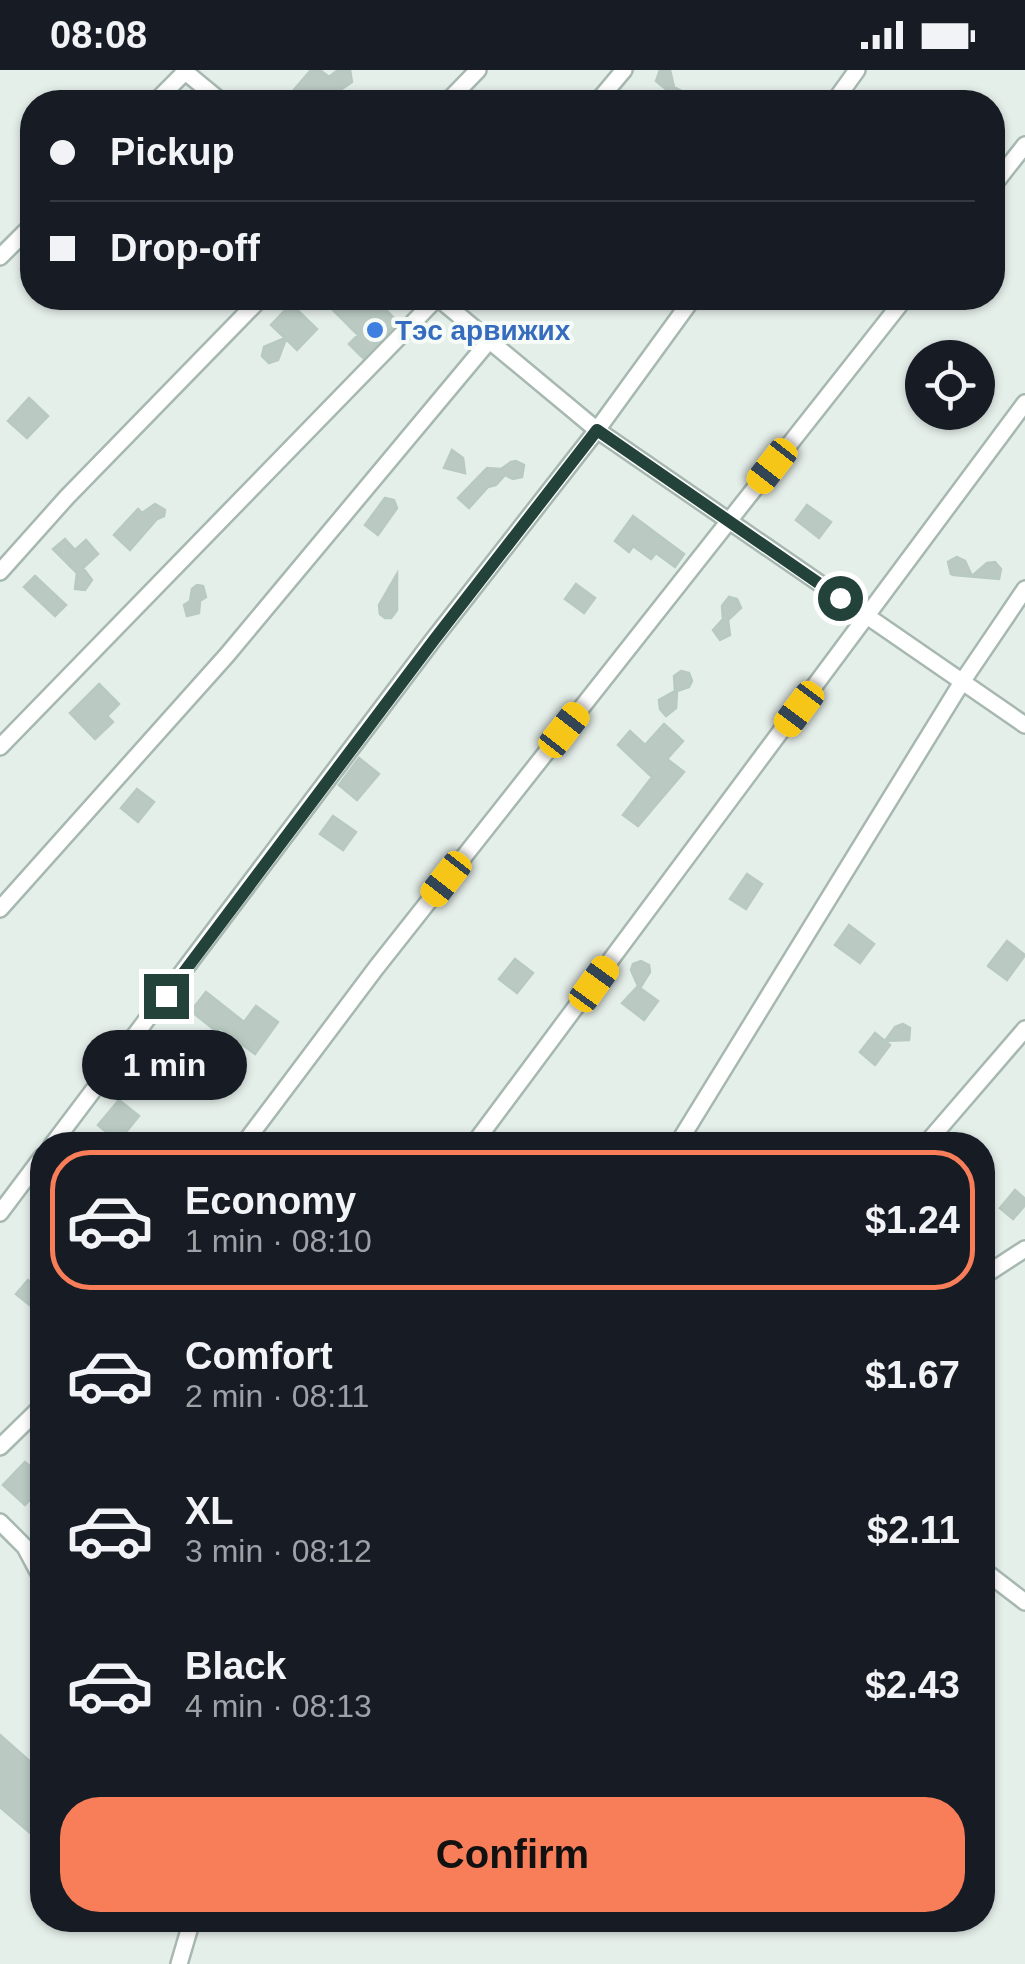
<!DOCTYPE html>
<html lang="en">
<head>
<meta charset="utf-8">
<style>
  :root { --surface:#171b24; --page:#20242c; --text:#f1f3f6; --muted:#9ea1a6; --line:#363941; --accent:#f87e59 }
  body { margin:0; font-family:Arial,sans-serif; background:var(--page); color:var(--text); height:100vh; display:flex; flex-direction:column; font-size:38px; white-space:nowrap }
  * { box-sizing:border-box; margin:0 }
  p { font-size:32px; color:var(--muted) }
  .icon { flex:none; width:55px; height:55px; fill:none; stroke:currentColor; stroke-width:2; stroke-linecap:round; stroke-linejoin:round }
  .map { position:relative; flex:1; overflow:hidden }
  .drawer { position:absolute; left:30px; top:1062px; width:965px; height:800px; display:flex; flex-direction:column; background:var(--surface); border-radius:40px; box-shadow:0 2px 8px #0004 }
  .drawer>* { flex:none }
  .hud { position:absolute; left:20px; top:20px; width:985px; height:220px; border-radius:40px; box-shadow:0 2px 8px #0004; display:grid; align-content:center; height:220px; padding:0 30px; background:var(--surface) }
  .controls { position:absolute; left:905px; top:270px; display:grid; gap:20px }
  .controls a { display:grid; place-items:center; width:90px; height:90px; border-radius:50%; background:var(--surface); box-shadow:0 2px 8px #0004; font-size:50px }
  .end { position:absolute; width:45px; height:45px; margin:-22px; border:12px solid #234239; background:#fff; box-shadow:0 0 0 5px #fff }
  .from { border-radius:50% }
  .bubble { position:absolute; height:70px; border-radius:35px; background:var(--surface); box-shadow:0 2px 8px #0004; font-size:32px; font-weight:700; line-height:70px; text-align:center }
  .car { position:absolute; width:30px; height:60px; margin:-30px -15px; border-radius:12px; box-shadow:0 0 8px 2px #0007; background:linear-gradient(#f5c518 24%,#345 0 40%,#f5c518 0 76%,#345 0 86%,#f5c518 0) }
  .hud b { display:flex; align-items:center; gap:35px; height:95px; font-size:38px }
  .hud b+b { border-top:2px solid var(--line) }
  .hud i { width:25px; height:25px; background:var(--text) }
  ul { padding:18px 0 0; list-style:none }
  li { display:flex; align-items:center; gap:30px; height:140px; margin:0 20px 15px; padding:0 10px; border:5px solid transparent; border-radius:40px }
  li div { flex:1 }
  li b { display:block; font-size:38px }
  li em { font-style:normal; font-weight:700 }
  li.selected { border-color:var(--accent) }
  li>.icon { width:90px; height:90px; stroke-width:1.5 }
  .button { display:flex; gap:20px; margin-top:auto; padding:20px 30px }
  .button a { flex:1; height:115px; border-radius:40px; background:var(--accent); color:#111; font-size:40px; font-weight:700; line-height:115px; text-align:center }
  .status { display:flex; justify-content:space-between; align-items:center; height:70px; padding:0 50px; background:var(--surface); direction:ltr }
  .status svg { height:28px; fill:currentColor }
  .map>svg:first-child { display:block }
</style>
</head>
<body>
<div class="status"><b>08:08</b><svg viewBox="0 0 49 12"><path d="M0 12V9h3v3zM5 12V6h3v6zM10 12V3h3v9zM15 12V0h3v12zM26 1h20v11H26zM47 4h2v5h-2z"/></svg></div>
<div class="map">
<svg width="1025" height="1894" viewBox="0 0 1025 1894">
  <rect width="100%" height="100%" fill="#e5efea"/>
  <path fill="#bacac3" stroke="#b7c9c1" stroke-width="2.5" d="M311,0H320L329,7L338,0H350L352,12L333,25L342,32H305L292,22Z
    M660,0H670L674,17L703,32H668L667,20L656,11Z
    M334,228H374L398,252L363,288L349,274L358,265L327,234Z
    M291,234L317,259L297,280L286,269L278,290L269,293L262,286L264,277L285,268L271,255Z
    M29,328L48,346L27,368L8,351Z
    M452,380L463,388L465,403L444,398Z
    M511,392L516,391L524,395L522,407L513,409L505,405L496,415L488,417L469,438L458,428L487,398L501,399Z
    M385,428L394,430L397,438L378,465L365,455Z
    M155,434L165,440L164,446L157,449L130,480L114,465L138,439L142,443Z
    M807,435L831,452L819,468L796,450Z
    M633,446L684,484L675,497L656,483L651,489L633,476L629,482L615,471Z
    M65,469L75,480L86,470L98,484L83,498L92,510L85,520L75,519L77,503L53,479Z
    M957,487L965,491L972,506L987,493L995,492L1001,499L999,509L954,505L951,504L948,492Z
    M397,504V540L391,548H385L380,544L379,535Z
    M35,506L66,535L55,546L24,517Z
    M576,514L595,528L584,543L565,529Z
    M197,515L203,516L206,527L200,531L199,543L187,546L184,535L190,531L192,519Z
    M729,527L737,529L741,538L728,550L730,565L720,570L713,560L723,549L722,536Z
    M681,601L689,603L692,611L689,617L677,621L676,638L666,646L660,639L659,630L675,621L674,606Z
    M99,614L119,634L107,646L113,652L95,669L70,643Z
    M664,654L683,671L667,689L684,702L638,756L623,745L652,707L618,675L630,661L645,675Z
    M359,688L379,704L357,730L339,715Z
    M137,719L154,732L138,752L121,738Z
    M333,746L356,762L343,780L320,764Z
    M747,804L762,814L746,839L730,829Z
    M849,855L874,874L860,893L835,875Z
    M1007,871L1025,885L1007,910L988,896Z
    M515,889L533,903L517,923L499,909Z
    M641,891L649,895L650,902L640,918L658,931L644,950L622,933L638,916L631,900L633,894Z
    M206,922L244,952L256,936L278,952L255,984L220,958L217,962L191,941Z
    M903,954L910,958L909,970L885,971L895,957Z
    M875,963L890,975L875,995L860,982Z
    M119,1030L139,1046L118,1072L98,1055Z
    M1015,1120L1025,1129V1135L1013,1149L1000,1138Z
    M28,1210L42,1222V1233L36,1240L16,1224Z
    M25,1392L42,1407V1416L25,1435L3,1415Z
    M0,1665L42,1702V1773L0,1737Z"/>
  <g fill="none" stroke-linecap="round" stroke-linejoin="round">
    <defs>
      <path id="minor" d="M183,0L222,32
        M155,32L187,0
        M447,32L478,0
        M597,32L624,0
        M834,32L857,0
        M992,117L1025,75
        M0,187L32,155
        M438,228L597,360L1025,655
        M0,502L67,427L261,228
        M0,677L437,228
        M0,839L227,585L489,271
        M52,1075L433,570L597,360L693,228
        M243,1075L376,898L905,228
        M473,1075L1025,333
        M677,1075L962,612L1025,519
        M925,1075L1025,959
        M0,1143L42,1087
        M982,1207L1025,1179
        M0,1377L42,1336
        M0,1452L25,1477L42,1509
        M982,1499L1025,1532
        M179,1894L192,1850"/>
    </defs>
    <use href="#minor" stroke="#a7b8b1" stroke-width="20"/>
    <use href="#minor" stroke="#fff" stroke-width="15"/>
  </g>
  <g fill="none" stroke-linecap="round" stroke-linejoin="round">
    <path stroke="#234239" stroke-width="12" d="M166,926L434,570L597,360L840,528"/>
  </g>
  <circle fill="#3f7fe0" stroke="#f6fbf8" stroke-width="4" cx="375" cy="260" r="10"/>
  <g text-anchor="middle" stroke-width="8" stroke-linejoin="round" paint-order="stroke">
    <g font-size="28" font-weight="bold" fill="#366cbe" stroke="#f6fbf8" text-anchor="start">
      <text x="395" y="270">Тэс арвижих</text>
    </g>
  </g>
</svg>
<div class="controls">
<a><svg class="icon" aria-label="locate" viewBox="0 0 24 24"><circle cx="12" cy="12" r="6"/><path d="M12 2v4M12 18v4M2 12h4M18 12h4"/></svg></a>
</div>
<i class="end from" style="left:840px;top:528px"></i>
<i class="end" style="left:166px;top:926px"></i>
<div class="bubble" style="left:82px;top:960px;width:165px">1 min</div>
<i class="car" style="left:772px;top:396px;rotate:218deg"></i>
<i class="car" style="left:799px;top:639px;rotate:217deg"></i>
<i class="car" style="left:564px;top:660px;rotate:38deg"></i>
<i class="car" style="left:446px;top:809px;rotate:218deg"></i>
<i class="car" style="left:594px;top:914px;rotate:36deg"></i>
<div class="hud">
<b><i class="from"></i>Pickup</b>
<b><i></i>Drop-off</b>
</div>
<section class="drawer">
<ul>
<li class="selected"><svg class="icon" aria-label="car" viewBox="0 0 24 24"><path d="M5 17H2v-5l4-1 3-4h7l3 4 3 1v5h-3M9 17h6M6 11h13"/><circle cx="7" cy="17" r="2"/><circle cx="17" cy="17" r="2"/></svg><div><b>Economy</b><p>1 min · 08:10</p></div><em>$1.24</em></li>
<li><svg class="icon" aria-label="car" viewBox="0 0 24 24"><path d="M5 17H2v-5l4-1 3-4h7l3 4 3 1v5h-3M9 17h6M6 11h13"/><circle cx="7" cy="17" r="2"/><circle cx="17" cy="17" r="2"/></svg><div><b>Comfort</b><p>2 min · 08:11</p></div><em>$1.67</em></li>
<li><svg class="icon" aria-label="car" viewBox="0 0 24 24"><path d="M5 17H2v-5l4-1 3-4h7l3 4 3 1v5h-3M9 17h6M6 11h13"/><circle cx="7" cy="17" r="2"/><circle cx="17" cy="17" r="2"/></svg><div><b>XL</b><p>3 min · 08:12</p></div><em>$2.11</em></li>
<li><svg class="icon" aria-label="car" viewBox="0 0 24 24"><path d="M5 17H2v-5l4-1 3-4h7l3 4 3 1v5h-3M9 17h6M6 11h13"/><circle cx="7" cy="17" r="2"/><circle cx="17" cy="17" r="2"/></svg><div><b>Black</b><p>4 min · 08:13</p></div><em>$2.43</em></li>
</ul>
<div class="button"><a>Confirm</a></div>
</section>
</div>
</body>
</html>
